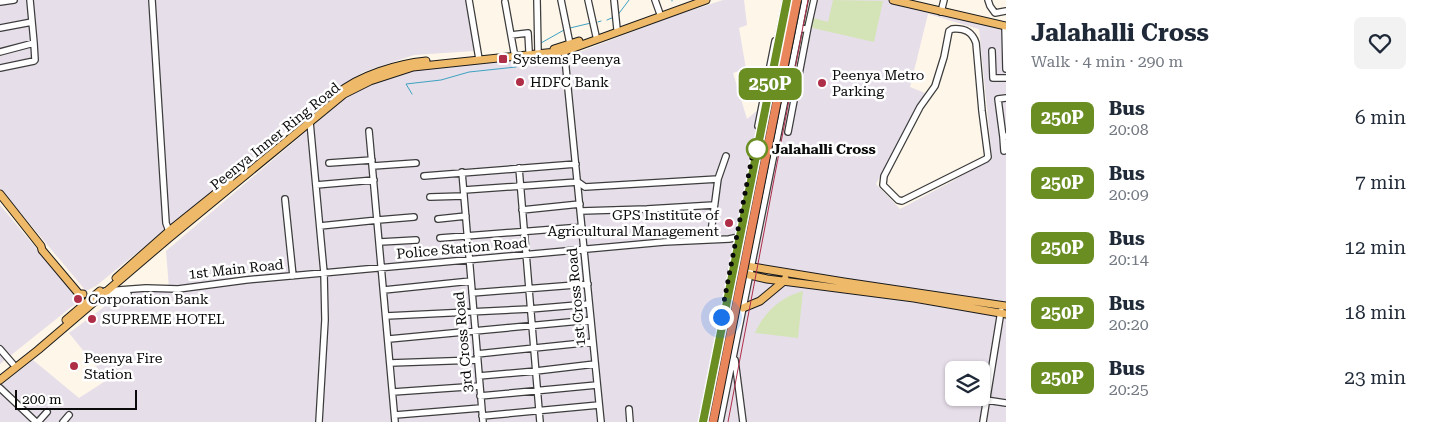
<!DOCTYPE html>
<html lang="en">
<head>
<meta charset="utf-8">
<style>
  body { margin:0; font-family:"Roboto Serif",serif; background:#f2f2f3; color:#1f2937; height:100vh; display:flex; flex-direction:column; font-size:19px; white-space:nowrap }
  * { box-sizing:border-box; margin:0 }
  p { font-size:16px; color:#747a83 }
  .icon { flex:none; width:28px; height:28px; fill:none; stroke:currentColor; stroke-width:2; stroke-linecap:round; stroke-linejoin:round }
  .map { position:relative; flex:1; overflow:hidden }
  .details { display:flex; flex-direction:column; background:#fff; width:425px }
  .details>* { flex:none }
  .badge { padding:0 10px; border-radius:8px; font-size:18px; line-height:32px }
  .fabs { position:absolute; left:945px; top:361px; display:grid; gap:10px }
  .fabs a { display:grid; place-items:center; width:45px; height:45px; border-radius:8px; background:#fff; box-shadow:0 1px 4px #0004; font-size:25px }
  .scale { position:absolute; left:15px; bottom:12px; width:122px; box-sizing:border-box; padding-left:5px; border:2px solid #0a0a0a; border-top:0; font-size:14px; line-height:18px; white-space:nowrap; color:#0a0a0a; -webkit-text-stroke:4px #fff; paint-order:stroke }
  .you { position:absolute; width:25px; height:25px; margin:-12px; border:4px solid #fff; border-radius:50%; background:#1a73e8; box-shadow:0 0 0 8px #1a73e833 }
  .map>.badge { position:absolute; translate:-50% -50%; box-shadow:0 0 0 2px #fff }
  .round { display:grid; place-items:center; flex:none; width:52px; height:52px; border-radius:8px; background:#f2f2f3 }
  .overview { display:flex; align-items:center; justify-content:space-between; height:85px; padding:0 25px }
  h1 { font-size:24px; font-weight:700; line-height:38px }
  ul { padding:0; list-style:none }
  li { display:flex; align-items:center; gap:15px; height:65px; padding:0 25px }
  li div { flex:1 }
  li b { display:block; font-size:19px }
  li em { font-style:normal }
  li .badge { min-width:55px; font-weight:700; text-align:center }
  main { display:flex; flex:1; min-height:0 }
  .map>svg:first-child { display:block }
</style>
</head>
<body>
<main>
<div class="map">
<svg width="1006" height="422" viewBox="0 0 1006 422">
  <rect width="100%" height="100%" fill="#fdf6e9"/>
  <path fill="#e6dee9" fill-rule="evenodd" d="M0,0H466L474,51L414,55L363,72L333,93L96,286L86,291L0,188Z
    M723,0H744L747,25L739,28L746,69L733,73L747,119L758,110L755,144L778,143L815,0H889L1006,26V422H0V386L33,360L79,398L107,380L69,333L120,295L169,288L166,251L356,89L410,70L561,55L571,154L579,163L569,56L671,17ZM928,14L979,29L992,158L951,182L900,209L876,184L925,93L910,87ZM954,370H981V398H954Z
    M0,205L80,300L0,364Z"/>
  <path fill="#d5e4b6" d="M833,0L883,1L874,42L808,27L810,17L828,22Z
    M803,291L798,338L755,333C764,312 781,297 803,291Z"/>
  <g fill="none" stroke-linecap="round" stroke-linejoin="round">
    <path stroke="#3ea2c2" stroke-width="1" d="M672,0V1
      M617,16L629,0
      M607,20L614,17
      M598,22L601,21
      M570,28L591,23
      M541,43L564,30
      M412,94L406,84L441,80L469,72L516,67"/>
    <g stroke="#3d3d3d" stroke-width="8">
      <path id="minor" d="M152,0L163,176L166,223L170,234
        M469,0L479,59
        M537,0L538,51
        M561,0L570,44
        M588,0L596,36
        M614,0L617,29
        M655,0L660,14
        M988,0L990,6L995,13L1006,11
        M0,2L14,0
        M505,2L514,52
        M941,12L944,0
        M1005,26L1006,69
        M0,28L32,22
        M799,29H803L808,27L814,0
        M952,29C964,28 972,31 976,43L982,111L988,157L986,159L902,201L898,200L883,185L884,176L920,107L935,86L944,57L949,31Z
        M511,35L528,33L529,51
        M564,48L601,422
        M992,51L993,78H1006
        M0,52L34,43L30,0
        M0,68L34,61L35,60L34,43
        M1006,98L998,99L1003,137L1006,136
        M310,122L324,273L325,320L319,422
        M758,126L775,41
        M369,131L395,422
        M788,132L808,27
        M1003,137L1004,151
        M329,163L372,160
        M373,166L416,163
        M519,168L540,422
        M462,172L483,422
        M424,176L576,164
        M718,179L726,156
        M316,185L374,180
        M464,190L578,182L585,187L718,179L710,240
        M430,197L464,196
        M285,199L293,276
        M522,210L580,204
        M581,211L647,209L714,205
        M438,219L466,216
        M320,226L378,220L414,217
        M440,238L582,227
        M380,242L416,240
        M384,290L471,281
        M105,291L146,288L178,289L246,280L664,242L729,239L739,237L752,240
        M472,293L588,284
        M100,297L128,294
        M386,316L530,309L589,304
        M389,339L591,320
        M0,349L13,364
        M477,354L593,342
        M735,360L743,422
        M390,363L477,360
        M479,376L536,371L595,364
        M0,388L36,422
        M393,392L480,386
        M480,396L597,385
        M986,400L1006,403
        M629,409L630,422
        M395,415L481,408
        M482,416L599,405
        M38,422L47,412
        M63,422L69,415
        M720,422L805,0
        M983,422L1001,311"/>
    </g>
    <g stroke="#1b1b1b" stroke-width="9">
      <path id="major" d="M893,0L1006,26
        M554,49L579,41
        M337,94C360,75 397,64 426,61
        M0,194L41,246L42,250L79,294H83
        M734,264L844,282L1006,306
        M732,271L767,279L914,298L1006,314
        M116,278L169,231L230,182
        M743,308L760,301L784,281L785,279
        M66,320L100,291
        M0,380L38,350L169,238L344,94L370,81L413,67L565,51L706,0"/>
    </g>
    <g stroke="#1b1b1b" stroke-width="10">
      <path id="highway" d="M703,422L787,0"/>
    </g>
    <use href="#minor" stroke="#fff" stroke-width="5.5"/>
    <use href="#major" stroke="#eeb968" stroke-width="7"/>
    <use href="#highway" stroke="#e9865b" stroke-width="8"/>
    <path stroke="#ae2e48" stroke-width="1" d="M728,422L808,0"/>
    <g stroke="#1b1b1b" stroke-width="10" stroke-linecap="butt">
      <path id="highway-bridge" d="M775,82L792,0
        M713,422L797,0"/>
    </g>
    <use href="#highway-bridge" stroke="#e9865b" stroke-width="8"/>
  </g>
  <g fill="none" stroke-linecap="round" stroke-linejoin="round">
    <g stroke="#fff" stroke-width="11">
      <path id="line" d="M703,422L787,0"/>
    </g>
    <use href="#line" stroke="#6b8e23" stroke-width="8"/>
    <path stroke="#0a0a0a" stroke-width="5" stroke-dasharray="0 9" d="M721,317L754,147L757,149"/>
  </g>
  <g fill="#ae2e48" stroke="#fff" stroke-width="2">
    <rect x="498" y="54" width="10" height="10" rx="2.5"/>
    <circle cx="520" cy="82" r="5"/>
    <circle cx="822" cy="83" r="5"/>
    <circle cx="729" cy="223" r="5"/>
    <circle cx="78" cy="299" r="5"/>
    <circle cx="92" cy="319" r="5"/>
    <circle cx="74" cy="366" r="5"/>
  </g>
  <circle fill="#fff" stroke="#6b8e23" stroke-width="2.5" cx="757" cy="149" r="10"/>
  <g text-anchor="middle" stroke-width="5" stroke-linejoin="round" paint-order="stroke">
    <g font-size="14" fill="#0a0a0a" stroke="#fff" text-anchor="start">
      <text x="513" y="64">Systems Peenya</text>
      <text x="832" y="80">Peenya Metro<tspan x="832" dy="16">Parking</tspan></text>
      <text x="530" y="87">HDFC Bank</text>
      <text x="719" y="220" text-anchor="end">GPS Institute of<tspan x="719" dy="16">Agricultural Management</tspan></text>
      <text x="88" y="304">Corporation Bank</text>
      <text x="102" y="324">SUPREME HOTEL</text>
      <text x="84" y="363">Peenya Fire<tspan x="84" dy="16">Station</tspan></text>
    </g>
    <g font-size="14" fill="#0a0a0a" stroke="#fff">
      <text transform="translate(275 136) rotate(-39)" y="5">Peenya Inner Ring Road</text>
      <text transform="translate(462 248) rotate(-5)" y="5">Police Station Road</text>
      <text transform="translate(236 269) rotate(-6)" y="5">1st Main Road</text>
      <text transform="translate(576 297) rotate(-95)" y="5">1st Cross Road</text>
      <text transform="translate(463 342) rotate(-95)" y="5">3rd Cross Road</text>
    </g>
    <g font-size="14" font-weight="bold" fill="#0a0a0a" stroke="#fff" text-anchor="start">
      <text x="772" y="154">Jalahalli Cross</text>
    </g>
  </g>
</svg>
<div class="fabs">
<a><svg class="icon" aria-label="layers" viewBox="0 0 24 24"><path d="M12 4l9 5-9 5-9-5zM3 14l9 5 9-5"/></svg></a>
</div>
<div class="scale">200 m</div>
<div class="you" style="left:721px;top:317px"></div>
<b class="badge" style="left:770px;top:84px;background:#6b8e23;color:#fff">250P</b>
</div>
<section class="details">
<div class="overview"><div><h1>Jalahalli Cross</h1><p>Walk · 4 min · 290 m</p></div><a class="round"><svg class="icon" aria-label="heart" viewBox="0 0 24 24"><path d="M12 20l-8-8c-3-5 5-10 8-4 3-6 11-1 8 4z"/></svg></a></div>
<ul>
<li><span class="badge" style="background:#6b8e23;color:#fff">250P</span><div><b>Bus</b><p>20:08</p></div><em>6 min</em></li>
<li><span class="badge" style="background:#6b8e23;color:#fff">250P</span><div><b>Bus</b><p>20:09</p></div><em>7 min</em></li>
<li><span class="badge" style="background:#6b8e23;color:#fff">250P</span><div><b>Bus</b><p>20:14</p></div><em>12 min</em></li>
<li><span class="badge" style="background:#6b8e23;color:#fff">250P</span><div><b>Bus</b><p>20:20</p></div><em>18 min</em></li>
<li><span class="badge" style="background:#6b8e23;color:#fff">250P</span><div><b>Bus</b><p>20:25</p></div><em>23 min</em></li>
</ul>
</section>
</main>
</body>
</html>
